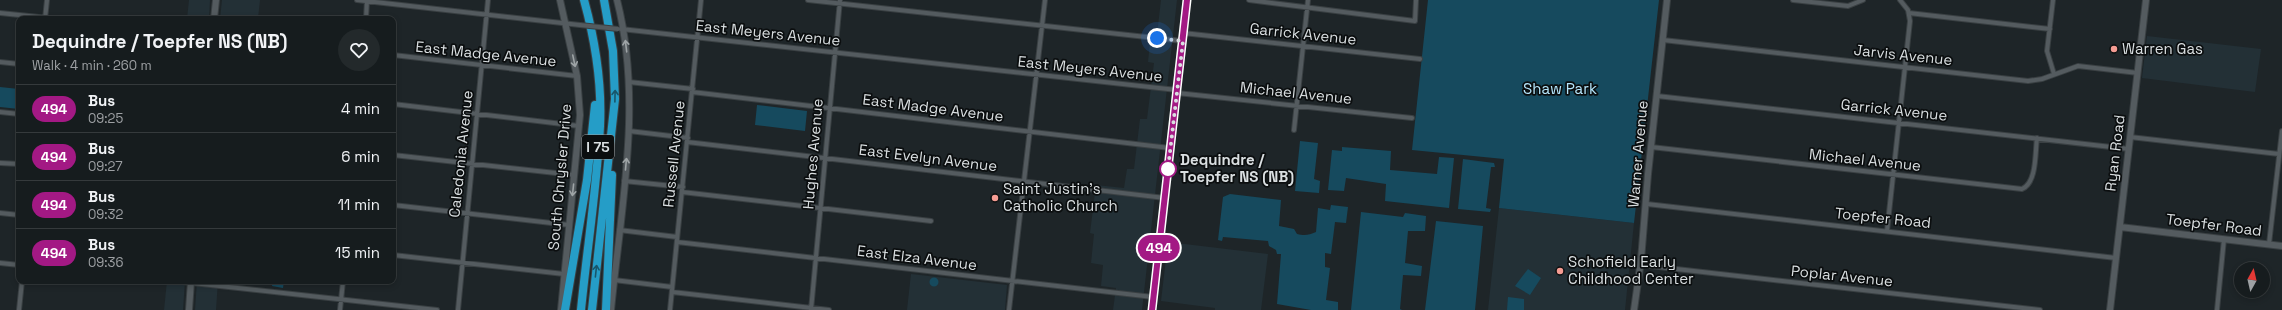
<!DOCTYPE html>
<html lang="en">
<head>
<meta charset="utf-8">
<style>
  body { margin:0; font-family:"Space Grotesk",sans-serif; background:#23292b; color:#f1f3f6; height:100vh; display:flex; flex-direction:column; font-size:15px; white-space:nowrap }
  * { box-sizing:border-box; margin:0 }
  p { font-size:13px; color:#9ea1a4 }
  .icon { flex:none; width:22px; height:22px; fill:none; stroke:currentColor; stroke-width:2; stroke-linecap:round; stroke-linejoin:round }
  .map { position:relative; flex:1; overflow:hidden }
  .sheet { position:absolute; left:16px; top:16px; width:380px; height:268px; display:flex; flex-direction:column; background:#161c1e; border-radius:8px; box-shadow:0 2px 6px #0003,0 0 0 1px #353a3c }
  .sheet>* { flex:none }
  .badge { padding:0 8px; border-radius:13px; font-size:14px; line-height:26px }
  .needle { width:26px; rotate:8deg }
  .tools { position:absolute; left:2234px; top:262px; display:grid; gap:8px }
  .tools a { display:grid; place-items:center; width:36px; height:36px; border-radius:50%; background:#161c1e; box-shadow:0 2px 6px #0003,0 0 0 1px #353a3c; font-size:20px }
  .you { position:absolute; width:20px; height:20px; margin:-10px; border:3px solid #fff; border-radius:50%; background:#1a73e8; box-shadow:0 0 0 6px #1a73e833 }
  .map>.badge { position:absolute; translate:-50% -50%; box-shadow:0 0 0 2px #fff }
  .round { display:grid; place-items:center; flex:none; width:42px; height:42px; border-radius:21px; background:#23292b }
  .summary { display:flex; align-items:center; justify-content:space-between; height:68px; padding:0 16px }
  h1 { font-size:19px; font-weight:700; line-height:30px }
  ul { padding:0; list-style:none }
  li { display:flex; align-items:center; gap:12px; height:48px; padding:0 16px; border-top:1px solid #353a3c }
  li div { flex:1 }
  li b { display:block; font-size:15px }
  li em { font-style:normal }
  li .badge { min-width:44px; font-weight:700; text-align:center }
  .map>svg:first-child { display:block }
</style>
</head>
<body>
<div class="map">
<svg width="2282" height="310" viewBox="0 0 2282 310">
  <rect width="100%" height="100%" fill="#1e2528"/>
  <path fill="#233036" d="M189,0H210L209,19H187Z
    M222,0H260L258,18L242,15L241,19H220Z
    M1161,0H1177L1142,310H1113L1116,288L1101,286L1103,265L1091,263L1094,234L1090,233L1096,185L1124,188L1127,169H1134L1140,119H1147L1154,63L1148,62L1150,42L1157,34Z
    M2147,36L2261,49L2255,92L2142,78Z
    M1499,208L1634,223L1625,310H1488Z
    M1168,242L1268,254L1261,310H1215V308L1161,301Z
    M911,274L1007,285L1005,310H907Z
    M167,281H185L183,310H164Z
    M197,281H218L216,310H195Z"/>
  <path fill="#164a5e" d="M1428,0H1659L1634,223L1499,208L1504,159L1412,150Z
    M0,87L19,89V109L0,107Z
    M757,105L807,111L805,131L755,125Z
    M1300,141L1318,143L1314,179L1320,181L1319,193L1295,191Z
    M1342,147L1391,151L1390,170L1437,174L1439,157L1454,158L1449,208L1385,201L1386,184L1346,178L1344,191L1328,190L1332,150L1342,151Z
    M1463,159L1494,163L1495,167H1491L1486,208L1491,209L1490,212L1458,209Z
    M1230,194L1281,200L1279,226L1294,229L1297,234C1305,236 1309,235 1316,232L1318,208L1330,210L1331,205L1348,207L1346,223L1335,222L1331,254L1325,253V267L1330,268L1326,300L1338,302V310H1311L1277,304L1281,254H1277L1276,250L1269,246L1268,241L1223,237L1222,241L1218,240L1223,197Z
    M1361,212L1403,217L1405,213L1426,216L1425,231H1408L1405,263L1422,266L1421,276L1403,275L1400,309L1402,310H1351Z
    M1436,221L1483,226L1475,310H1425Z
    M1528,269L1541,278L1530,295L1515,286Z
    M929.5 282a4.5 4.5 0 1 1 9 0a4.5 4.5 0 1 1-9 0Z
    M273,281H284L283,288L272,286Z
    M1508,297L1524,299V310H1507Z"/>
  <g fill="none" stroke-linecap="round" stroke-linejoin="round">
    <g stroke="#3a4043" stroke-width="6">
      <path id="street" d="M357,0L580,25
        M808,0L1183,41
        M1249,0L1415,21L1416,0
        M1793,0L1848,6L1863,0
        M2053,0L2047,51L2054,74
        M0,13L58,19
        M1909,13L2050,29
        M45,19L47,0
        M366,19L367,0
        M621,29L1177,90
        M1183,33L1420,59
        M1663,40L2028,81L2042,79L2078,66L2138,73
        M393,55L577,76
        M0,62L19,64
        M629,82L693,89
        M692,92L1170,148
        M1177,93L1412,118
        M1657,96L2129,149
        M393,104L579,126
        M0,112L19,114
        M1294,130L1308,0
        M629,131L688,138
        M2130,137L2279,154
        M687,142L1165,198
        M1651,147L2022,189C2037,183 2035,153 2037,138
        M393,155L574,175
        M0,163L19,164
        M624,181L683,187
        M682,192L931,221
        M1647,204L2116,258
        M393,205L569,225
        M0,213L19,215
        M619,230L677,237
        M1887,231L1910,21L1908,10L1900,0
        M677,242L1153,297
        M2269,244L2282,131
        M393,255L564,274
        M0,263L19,265
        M1641,265L2040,310
        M614,280L672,287
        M174,281L437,310
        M672,292L829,310
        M19,310L22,281
        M340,310L343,281
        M458,310L488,0
        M670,310L701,0
        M811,310L840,0
        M1009,310L1045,0
        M2217,310L2224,239"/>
    </g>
    <g stroke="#3a4043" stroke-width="8">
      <path id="secondary" d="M560,0L577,76L580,115L561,310
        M214,19L216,0
        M2120,227L2282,246
        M189,310L191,281
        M611,310C621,207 643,102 617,0
        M1152,310L1187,0
        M1634,310L1641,260L1648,174L1667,0
        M2110,310L2146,0"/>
    </g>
    <g stroke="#3a4043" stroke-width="10">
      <path id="highway" d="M565,310L587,180L595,105
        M581,310C587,249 597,187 600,126C602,84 595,40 584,0
        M592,310L615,99L613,51L604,0
        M606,310L612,175"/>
    </g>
    <use href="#street" stroke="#545b5f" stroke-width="4"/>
    <use href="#secondary" stroke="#545b5f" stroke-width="6"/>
    <use href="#highway" stroke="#259dc7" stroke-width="8"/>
    <g stroke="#3a4043" stroke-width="6" stroke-linecap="butt">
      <path id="street-bridge" d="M580,25L618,29"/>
    </g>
    <use href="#street-bridge" stroke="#545b5f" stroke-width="4"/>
  </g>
  <defs><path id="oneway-shaft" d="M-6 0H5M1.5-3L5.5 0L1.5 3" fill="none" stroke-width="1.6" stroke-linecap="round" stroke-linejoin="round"/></defs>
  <g stroke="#9ea4a6">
    <use href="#oneway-shaft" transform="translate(626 46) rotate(-97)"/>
    <use href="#oneway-shaft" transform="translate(574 61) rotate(78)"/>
    <use href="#oneway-shaft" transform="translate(626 164) rotate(-85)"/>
    <use href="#oneway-shaft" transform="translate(573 190) rotate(96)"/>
  </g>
  <g stroke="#18566b">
    <use href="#oneway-shaft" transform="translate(615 96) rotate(-89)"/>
    <use href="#oneway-shaft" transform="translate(596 271) rotate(-84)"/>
  </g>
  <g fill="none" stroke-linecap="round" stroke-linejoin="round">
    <g stroke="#fff" stroke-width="9">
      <path id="line" d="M1152,310L1187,0"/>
    </g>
    <use href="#line" stroke="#a31984" stroke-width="6"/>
    <path stroke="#dadfe1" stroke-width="4" stroke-dasharray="0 7.2" d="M1157,38L1183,41L1168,169"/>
  </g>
  <g fill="#f59c93" stroke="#0b0e0f" stroke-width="1.5">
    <circle cx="2114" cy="49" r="4"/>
    <circle cx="995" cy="198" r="4"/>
    <circle cx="1560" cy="271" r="4"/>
  </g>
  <circle fill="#fff" stroke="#a31984" stroke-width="2" cx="1168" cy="169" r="8"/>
  <g text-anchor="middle" stroke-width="3.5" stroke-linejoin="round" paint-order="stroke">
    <rect fill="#0b0e0f" stroke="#9ca0a2" stroke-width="1" x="582" y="135" width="32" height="24" rx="3"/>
    <g font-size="14" font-weight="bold" fill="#dadfe1">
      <text x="598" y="152">I 75</text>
    </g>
    <g font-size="15" fill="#dadfe1" stroke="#0b0e0f">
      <text transform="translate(768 33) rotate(6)" y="5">East Meyers Avenue</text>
      <text transform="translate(1303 34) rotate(6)" y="5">Garrick Avenue</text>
      <text transform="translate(486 54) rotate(6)" y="5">East Madge Avenue</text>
      <text transform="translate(1903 55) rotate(6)" y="5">Jarvis Avenue</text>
      <text transform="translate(1090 69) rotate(6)" y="5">East Meyers Avenue</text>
      <text transform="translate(1296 93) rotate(6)" y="5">Michael Avenue</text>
      <text transform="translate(933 108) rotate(7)" y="5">East Madge Avenue</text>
      <text transform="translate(1894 110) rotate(6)" y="5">Garrick Avenue</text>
      <text transform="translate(2115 153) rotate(-83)" y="5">Ryan Road</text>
      <text transform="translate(461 154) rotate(-84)" y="5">Caledonia Avenue</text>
      <text transform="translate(674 154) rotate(-84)" y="5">Russell Avenue</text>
      <text transform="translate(813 154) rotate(-85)" y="5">Hughes Avenue</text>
      <text transform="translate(1638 154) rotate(-85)" y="5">Warner Avenue</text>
      <text transform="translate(928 158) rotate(7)" y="5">East Evelyn Avenue</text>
      <text transform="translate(1865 160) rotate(6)" y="5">Michael Avenue</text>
      <text transform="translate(560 177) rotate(-85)" y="5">South Chrysler Drive</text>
      <text transform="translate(1883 218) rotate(6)" y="5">Toepfer Road</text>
      <text transform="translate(2214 225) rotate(7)" y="5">Toepfer Road</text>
      <text transform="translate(917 258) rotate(7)" y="5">East Elza Avenue</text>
      <text transform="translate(1842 276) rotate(6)" y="5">Poplar Avenue</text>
    </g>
    <g font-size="15" fill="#dadfe1" stroke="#0b0e0f" text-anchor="start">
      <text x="2122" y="54">Warren Gas</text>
      <text x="1003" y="194">Saint Justin's<tspan x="1003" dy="17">Catholic Church</tspan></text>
      <text x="1568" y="267">Schofield Early<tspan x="1568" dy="17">Childhood Center</tspan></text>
    </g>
    <g font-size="15" fill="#b5e6fc" stroke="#0b0e0f">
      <text x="1560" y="94">Shaw Park</text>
    </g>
    <g font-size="15" font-weight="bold" fill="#dadfe1" stroke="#0b0e0f" text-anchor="start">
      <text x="1180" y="165">Dequindre /<tspan x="1180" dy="17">Toepfer NS (NB)</tspan></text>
    </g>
  </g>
</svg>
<div class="tools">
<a><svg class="needle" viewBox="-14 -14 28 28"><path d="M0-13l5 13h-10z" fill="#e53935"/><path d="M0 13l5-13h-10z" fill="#9ea1a4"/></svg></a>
</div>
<div class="you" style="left:1157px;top:38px"></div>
<b class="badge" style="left:1159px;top:248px;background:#a31984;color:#fff">494</b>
<section class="sheet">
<div class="summary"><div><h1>Dequindre / Toepfer NS (NB)</h1><p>Walk · 4 min · 260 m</p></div><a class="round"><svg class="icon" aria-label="heart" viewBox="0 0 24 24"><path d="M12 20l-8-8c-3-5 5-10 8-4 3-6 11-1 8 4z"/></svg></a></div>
<ul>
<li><span class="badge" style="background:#a31984;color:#fff">494</span><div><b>Bus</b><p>09:25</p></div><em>4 min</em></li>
<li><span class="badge" style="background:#a31984;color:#fff">494</span><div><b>Bus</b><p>09:27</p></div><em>6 min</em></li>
<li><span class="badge" style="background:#a31984;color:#fff">494</span><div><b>Bus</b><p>09:32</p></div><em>11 min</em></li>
<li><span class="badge" style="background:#a31984;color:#fff">494</span><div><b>Bus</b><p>09:36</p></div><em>15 min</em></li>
</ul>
</section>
</div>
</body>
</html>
